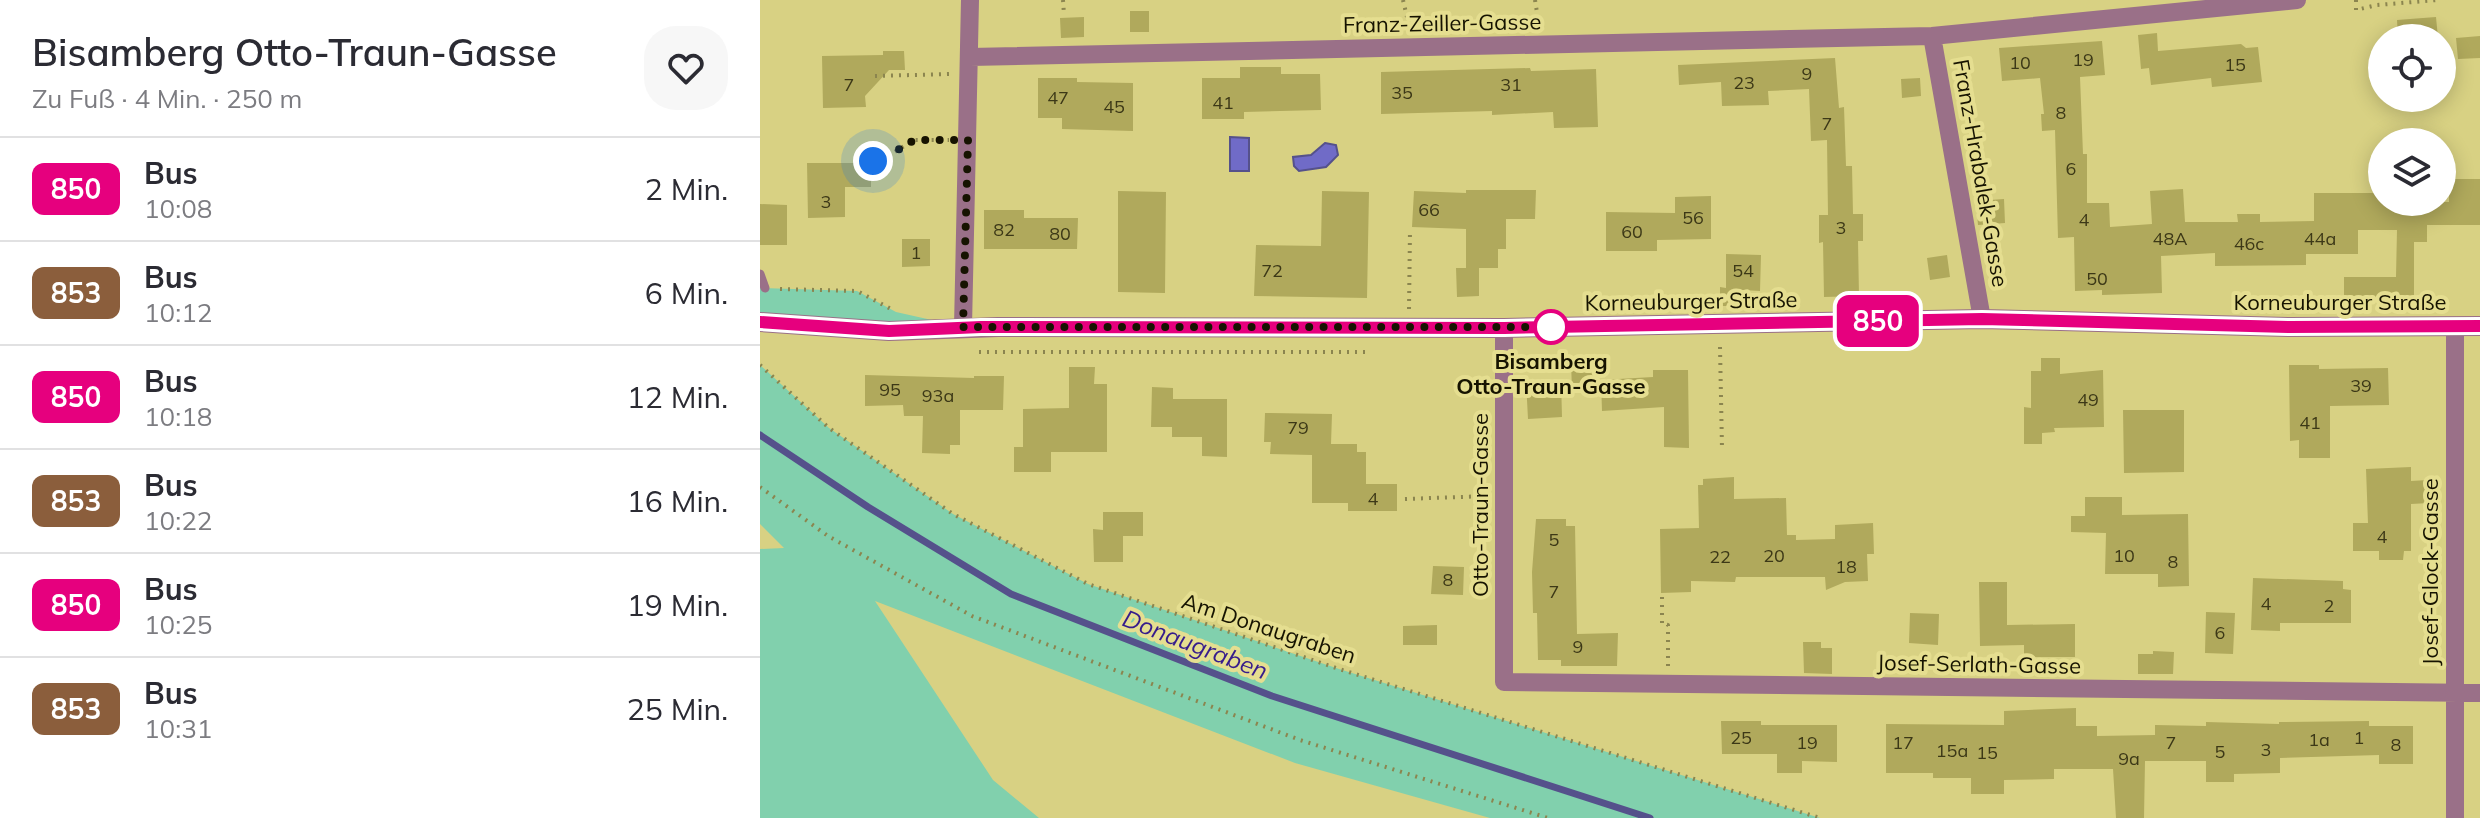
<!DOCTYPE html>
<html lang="de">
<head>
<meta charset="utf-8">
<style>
  body { margin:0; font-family:Mulish,sans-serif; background:#f7f7f7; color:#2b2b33; height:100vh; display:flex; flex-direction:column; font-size:30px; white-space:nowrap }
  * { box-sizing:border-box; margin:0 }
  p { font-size:26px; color:#7c7c81 }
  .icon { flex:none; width:44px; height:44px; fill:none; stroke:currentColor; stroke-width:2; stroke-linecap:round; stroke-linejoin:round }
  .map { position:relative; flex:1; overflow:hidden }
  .drawer { display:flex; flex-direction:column; background:#fff; width:760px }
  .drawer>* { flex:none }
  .badge { padding:0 16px; border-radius:12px; font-size:28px; line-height:52px }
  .fabs { position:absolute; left:1608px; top:24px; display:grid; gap:16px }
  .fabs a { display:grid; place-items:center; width:88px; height:88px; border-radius:50%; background:#fff; box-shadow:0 4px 20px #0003; font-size:40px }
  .you { position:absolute; width:40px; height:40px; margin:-20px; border:6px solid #fff; border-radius:50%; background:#1a73e8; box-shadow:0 0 0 12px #1a73e833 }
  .map>.badge { position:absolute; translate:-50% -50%; box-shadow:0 0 0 4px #fff }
  .round { display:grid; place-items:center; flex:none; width:84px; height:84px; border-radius:32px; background:#f7f7f7 }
  .overview { display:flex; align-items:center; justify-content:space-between; height:136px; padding:0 32px }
  h1 { font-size:38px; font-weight:600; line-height:60px }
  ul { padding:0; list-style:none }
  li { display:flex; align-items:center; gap:24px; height:104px; padding:0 32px; border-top:2px solid #e1e1e2 }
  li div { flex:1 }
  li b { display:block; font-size:30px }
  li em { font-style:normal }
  li .badge { min-width:88px; font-weight:700; text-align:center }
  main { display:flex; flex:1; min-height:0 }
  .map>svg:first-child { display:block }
</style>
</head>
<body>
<main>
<section class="drawer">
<div class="overview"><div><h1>Bisamberg Otto-Traun-Gasse</h1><p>Zu Fuß · 4 Min. · 250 m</p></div><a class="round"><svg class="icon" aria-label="heart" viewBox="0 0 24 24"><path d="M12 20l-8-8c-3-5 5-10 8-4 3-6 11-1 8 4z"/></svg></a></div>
<ul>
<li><span class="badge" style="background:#e6007e;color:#fff">850</span><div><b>Bus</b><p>10:08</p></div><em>2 Min.</em></li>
<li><span class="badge" style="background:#8b5e3c;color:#fff">853</span><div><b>Bus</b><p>10:12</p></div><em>6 Min.</em></li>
<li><span class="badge" style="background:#e6007e;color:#fff">850</span><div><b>Bus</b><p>10:18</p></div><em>12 Min.</em></li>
<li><span class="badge" style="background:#8b5e3c;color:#fff">853</span><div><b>Bus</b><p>10:22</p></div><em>16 Min.</em></li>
<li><span class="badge" style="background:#e6007e;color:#fff">850</span><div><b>Bus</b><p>10:25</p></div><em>19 Min.</em></li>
<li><span class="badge" style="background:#8b5e3c;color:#fff">853</span><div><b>Bus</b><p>10:31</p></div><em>25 Min.</em></li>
</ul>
</section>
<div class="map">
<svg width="1720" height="818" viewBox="0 0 1720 818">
  <rect width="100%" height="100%" fill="#d8d183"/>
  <path fill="#81d0ad" d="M0,288L97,291L136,312L203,327L0,322Z
    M0,365L69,428L193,514L328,584L579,669L1060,818H730L535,763L115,601L233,780L279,818H0V549L24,548L0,524Z"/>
  <path fill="#706bc7" stroke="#55518b" stroke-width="2" d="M470,137L489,138V171H470Z
    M565,143L576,145L578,155L566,167L539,171L534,166L533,157L551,155Z"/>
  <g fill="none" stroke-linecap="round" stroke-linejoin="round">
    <path stroke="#55518b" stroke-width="7" d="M0,435L108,507L251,594L512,696L890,818"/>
  </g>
  <path fill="#b0a95c" d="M370,11H389V32H370Z
    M324,17V37L301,38L300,18Z
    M1676,17L1678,38H1638L1637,20Z
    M1397,33L1398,51L1481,44L1486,48L1498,47L1502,82L1452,87L1451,78L1391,85L1389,68L1381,69L1378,35Z
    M1720,36V58L1698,59L1696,38Z
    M1342,41L1345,75L1320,77L1323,154H1327V203H1349L1350,227L1392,224L1390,191L1423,189L1425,222H1478L1477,214H1500V222L1554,221V193H1622V202H1689V179H1720V225H1667V242H1654V298L1584,297V277H1636L1637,230H1598V254H1546V265L1455,266V253L1401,256L1402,293L1342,295V290L1315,291L1314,237L1298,238L1295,130L1282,131L1281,114H1284L1280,78L1242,81L1239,48Z
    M123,51H144L145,70H129L105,96L106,107L63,108L62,56L123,55Z
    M1075,58L1079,108L1084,107L1086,166H1092L1093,214H1103V241H1098L1099,296L1064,297L1063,242L1059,243V215H1068L1067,140L1051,141L1049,89L1008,91L1009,105L962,106L961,82L919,85L918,65Z
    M480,67H521V74H560L561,110L484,112V119H442V78H480Z
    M770,68L771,71L836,69L838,127L794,128L793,112L732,115V111L621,114V72Z
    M278,78H317V82L373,83V131L302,129V118H278Z
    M1160,78L1161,96L1142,98L1141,79Z
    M47,163H111V187H85V217L48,218Z
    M706,190H776L775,219H746V249H738V268H719V296L697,297L696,268H711H706V229L652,227L654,191L706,193Z
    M358,191L406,192L405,293L358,292Z
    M562,191L609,192L607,298L494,296L496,245L561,246Z
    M951,196V239L897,240V251H846V212L915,213V197Z
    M1244,199L1245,223L1218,225L1216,201Z
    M0,204L27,205V245H0Z
    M224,210H264V218H318L317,249H224Z
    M142,239H170V266L142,267Z
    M966,254L1001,255L1000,291L982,290V306H960V287L966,288Z
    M1187,255L1190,277L1170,280L1167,258Z
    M1281,358H1300V374L1343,370L1344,427L1294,428L1295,432L1282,433V444H1264V407L1271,408V371H1281Z
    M836,361L837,389L812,390L811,362Z
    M1529,365H1559V369L1628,368L1629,405L1570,406V458H1539V440L1530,441Z
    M309,367H335L334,384H347V452H291V472H254V447H263V409L309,408Z
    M893,370H928L929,448L904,447V407L842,411L841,380L893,377Z
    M105,375L214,378V376H244L243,410H200V445H190V454L162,453L163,416H144L143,405L105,406Z
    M801,380L802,417L768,419L766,381Z
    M392,387L413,388V399H467V457L442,456V437H412V427H391Z
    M1363,410H1424V472L1364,473Z
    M505,413L572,414L571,444H597V452H606V484H637V511H588V503H552V455L510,454L511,442H504Z
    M1651,467V481L1668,480L1669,503L1651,504V551H1644L1643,560H1619V551H1593V523H1608L1606,469Z
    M974,477V499L1026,498L1027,535H1036V540L1075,539V525L1113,523L1114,554H1107L1108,581L1085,582L1066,590L1065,577H976L975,582L931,581V592L901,593L900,529L939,528L938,485H943V479Z
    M1325,497H1362V515L1428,514L1429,586L1398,587V574H1345L1346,533L1311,532V516H1325Z
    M343,512H383V536H363V562H334L333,529L343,530Z
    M776,519H806V526H815L817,634L858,633L857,666H801V660H778L777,613H773L772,572Z
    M673,566L704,567L703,595L671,594Z
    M1493,578L1583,581V589L1591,590V623H1520V631L1491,630Z
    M1219,582H1247V625L1315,624V657H1264V645L1220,646Z
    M1446,612L1475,613L1473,654L1445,653Z
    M1150,613L1179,614L1178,645L1149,643Z
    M677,625V645H643V626Z
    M1043,642H1061V648H1072V674L1044,673Z
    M1393,651L1414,652L1413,674H1378V654H1393Z
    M1316,708V726H1337V736L1395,735V725L1446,726V722L1519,724V722L1609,721V726H1653V764H1619V755L1520,758V773L1474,774V782H1446V761H1385L1384,818H1356L1353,769H1294V779L1244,780V794H1211V778H1173V773H1126V724L1244,725V711Z
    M961,721H1001V725H1077V762L1042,761V773H1017V754H962Z"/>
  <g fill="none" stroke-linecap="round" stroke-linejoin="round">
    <path stroke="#8b854f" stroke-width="4" stroke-dasharray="2 6" stroke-linecap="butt" d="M303,0L304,15
      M643,0L647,17
      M775,0L779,25
      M1596,0V10L1617,5L1677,0
      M115,76L191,74
      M113,161L128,156L154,140H189
      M20,289L97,291L131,309
      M649,309L650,231
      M960,347L962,448
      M219,352H610
      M0,365L69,428L193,514L328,584L579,669L1060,818
      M0,487L68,536L212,616L540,740L788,818
      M645,499L727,496
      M902,597V624L908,625V666"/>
    <path stroke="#9a7088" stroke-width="9" d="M0,274L5,288"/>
    <path stroke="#9a7088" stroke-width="18" d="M1172,36L1222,319
      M210,57L1172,36L1537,0
      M1695,326V818
      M203,327L210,0
      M744,328V682L1720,693"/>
    <path stroke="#9a7088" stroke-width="20" d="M0,322L129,331L238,327L744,328L1222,319L1529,327L1720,326"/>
  </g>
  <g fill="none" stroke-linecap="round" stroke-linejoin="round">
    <g stroke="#fff" stroke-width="18">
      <path id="line" d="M0,322L129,331L221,327L744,328L1222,319L1529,327L1720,326"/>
    </g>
    <use href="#line" stroke="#e6007e" stroke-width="12"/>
    <path stroke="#161300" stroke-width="8" stroke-dasharray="0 14.4" d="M113,161L128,156L154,140H208L203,327H791"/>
  </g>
  <circle fill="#fff" stroke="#e6007e" stroke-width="4" cx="791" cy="327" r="16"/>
  <g text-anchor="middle" stroke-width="8" stroke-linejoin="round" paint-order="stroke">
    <g font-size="18" fill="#3c3817">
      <text x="1323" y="66">19</text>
      <text x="1260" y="69">10</text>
      <text x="1475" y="71">15</text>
      <text x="1047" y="80">9</text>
      <text x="984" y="89">23</text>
      <text x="89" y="91">7</text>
      <text x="751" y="91">31</text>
      <text x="642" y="99">35</text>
      <text x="298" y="104">47</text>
      <text x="463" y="109">41</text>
      <text x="354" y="113">45</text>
      <text x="1301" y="119">8</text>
      <text x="1067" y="130">7</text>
      <text x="1311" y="175">6</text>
      <text x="66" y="208">3</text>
      <text x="669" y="216">66</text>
      <text x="933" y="224">56</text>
      <text x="1324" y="226">4</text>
      <text x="1081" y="234">3</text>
      <text x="244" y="236">82</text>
      <text x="872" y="238">60</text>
      <text x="300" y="240">80</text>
      <text x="1410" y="245">48A</text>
      <text x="1560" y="245">44a</text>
      <text x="1489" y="250">46c</text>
      <text x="156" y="259">1</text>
      <text x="512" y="277">72</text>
      <text x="983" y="277">54</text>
      <text x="1337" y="285">50</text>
      <text x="1601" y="392">39</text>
      <text x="130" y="396">95</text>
      <text x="178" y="402">93a</text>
      <text x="1328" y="406">49</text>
      <text x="1550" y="429">41</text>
      <text x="538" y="434">79</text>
      <text x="613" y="505">4</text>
      <text x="1622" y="543">4</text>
      <text x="794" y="546">5</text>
      <text x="1014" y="562">20</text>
      <text x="1364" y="562">10</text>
      <text x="960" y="563">22</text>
      <text x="1413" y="568">8</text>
      <text x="1086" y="573">18</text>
      <text x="688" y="586">8</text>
      <text x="794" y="598">7</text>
      <text x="1506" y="610">4</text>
      <text x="1569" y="612">2</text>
      <text x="1460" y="639">6</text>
      <text x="818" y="653">9</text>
      <text x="981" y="744">25</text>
      <text x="1599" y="744">1</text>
      <text x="1559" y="746">1a</text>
      <text x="1047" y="749">19</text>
      <text x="1143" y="749">17</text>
      <text x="1411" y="749">7</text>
      <text x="1636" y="751">8</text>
      <text x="1506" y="756">3</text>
      <text x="1192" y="757">15a</text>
      <text x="1460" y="758">5</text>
      <text x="1227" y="759">15</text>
      <text x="1369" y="765">9a</text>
    </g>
    <g font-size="22" fill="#161300" stroke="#e5de90">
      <text transform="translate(682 23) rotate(-1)" y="8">Franz-Zeiller-Gasse</text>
      <text transform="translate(1221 173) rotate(80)" y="8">Franz-Hrabalek-Gasse</text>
      <text transform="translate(931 301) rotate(-1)" y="8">Korneuburger Straße</text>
      <text x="1580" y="310">Korneuburger Straße</text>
      <text transform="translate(720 505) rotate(-90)" y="8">Otto-Traun-Gasse</text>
      <text transform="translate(1670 572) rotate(-90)" y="8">Josef-Glock-Gasse</text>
      <text transform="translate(509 628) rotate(18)" y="8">Am Donaugraben</text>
      <text transform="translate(1219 664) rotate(1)" y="8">Josef-Serlath-Gasse</text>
    </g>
    <g font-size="22" font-weight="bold" fill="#161300" stroke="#e5de90">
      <text x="791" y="369">Bisamberg<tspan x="791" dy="25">Otto-Traun-Gasse</tspan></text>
    </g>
    <g font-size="24" font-style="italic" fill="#361c8c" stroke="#e5de90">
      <text transform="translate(435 645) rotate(21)" y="8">Donaugraben</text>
    </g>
  </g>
</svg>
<div class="fabs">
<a><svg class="icon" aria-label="locate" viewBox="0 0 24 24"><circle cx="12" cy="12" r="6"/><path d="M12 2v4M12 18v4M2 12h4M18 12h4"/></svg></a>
<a><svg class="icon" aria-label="layers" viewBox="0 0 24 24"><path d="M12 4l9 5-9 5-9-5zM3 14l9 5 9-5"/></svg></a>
</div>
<div class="you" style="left:113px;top:161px"></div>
<b class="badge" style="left:1118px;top:321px;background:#e6007e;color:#fff">850</b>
</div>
</main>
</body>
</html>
